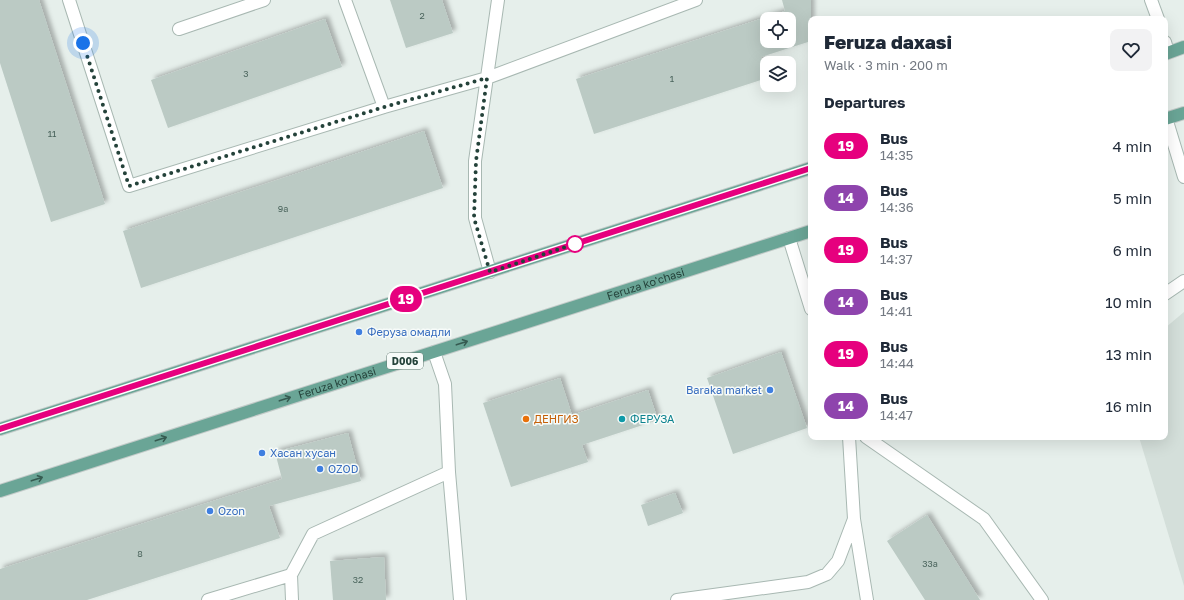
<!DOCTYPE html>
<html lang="en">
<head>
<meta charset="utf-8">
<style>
  body { margin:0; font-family:"Golos Text",sans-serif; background:#f2f2f3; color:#1f2937; height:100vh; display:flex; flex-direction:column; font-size:15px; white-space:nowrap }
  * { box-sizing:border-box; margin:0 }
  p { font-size:13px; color:#747a83 }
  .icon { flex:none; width:22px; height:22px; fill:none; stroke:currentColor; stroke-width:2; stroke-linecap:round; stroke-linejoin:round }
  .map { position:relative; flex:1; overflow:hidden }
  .drawer { position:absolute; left:808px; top:16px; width:360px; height:424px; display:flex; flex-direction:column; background:#fff; border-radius:8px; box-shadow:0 4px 16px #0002 }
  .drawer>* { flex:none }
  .badge { padding:0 8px; border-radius:13px; font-size:14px; line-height:26px }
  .fabs { position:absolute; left:760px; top:12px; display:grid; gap:8px }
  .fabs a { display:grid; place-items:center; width:36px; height:36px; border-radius:8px; background:#fff; box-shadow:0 4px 16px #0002; font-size:20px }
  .you { position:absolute; width:20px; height:20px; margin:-10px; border:3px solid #fff; border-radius:50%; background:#1a73e8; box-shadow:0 0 0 6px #1a73e833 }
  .map>.badge { position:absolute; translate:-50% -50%; box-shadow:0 0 0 2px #fff }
  h2 { padding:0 16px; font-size:15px; line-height:36px }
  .round { display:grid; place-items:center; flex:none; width:42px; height:42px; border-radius:8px; background:#f2f2f3 }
  .overview { display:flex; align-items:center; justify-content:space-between; height:68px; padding:0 16px }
  h1 { font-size:19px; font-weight:800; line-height:30px }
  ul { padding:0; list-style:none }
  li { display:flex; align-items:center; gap:12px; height:52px; padding:0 16px }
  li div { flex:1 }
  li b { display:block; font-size:15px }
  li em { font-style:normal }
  li .badge { min-width:44px; font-weight:700; text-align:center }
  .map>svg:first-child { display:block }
</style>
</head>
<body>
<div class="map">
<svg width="1184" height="600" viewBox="0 0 1184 600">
  <defs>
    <filter id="shadow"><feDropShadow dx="3.5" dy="-3.5" stdDeviation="2" flood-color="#0004"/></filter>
  </defs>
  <rect width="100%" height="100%" fill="#e6efeb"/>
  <path fill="#d4dfda" d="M1184,312V586L1139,437H1165V328Z"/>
  <path fill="#bbcac4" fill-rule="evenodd" filter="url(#shadow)" d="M0,0H39L105,204L51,222L0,63Z
    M390,0H442L453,33L406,48Z
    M782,0H811V41L761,57L767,78L594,134L576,79L785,11ZM767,19H789V41H767Z
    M325,19L342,67L168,128L151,80Z
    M424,131L443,188L141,288L123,231Z
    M781,352L807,428L733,454L707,378Z
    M560,378L572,415L648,390L658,420L582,445L588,462L511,487L483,403Z
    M348,433L361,481L269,506L280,538L87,600H0V569L282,479L275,452Z
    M675,493L683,513L648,526L641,505Z
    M927,515L980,600H925L887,541Z
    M384,557L386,600H333L330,561Z"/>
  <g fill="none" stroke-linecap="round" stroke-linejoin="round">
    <g stroke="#a8b8b2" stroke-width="14">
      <path id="minor" d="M69,0L129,186L384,107L487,78L696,0
        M345,0L384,107
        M1151,0L1158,19
        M179,29L264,0
        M1165,42L1168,52
        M1166,118L1184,177
        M789,238L811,309
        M490,272L475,218V161L498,0
        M1165,294L1184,281
        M434,352L445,384L449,472L460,600
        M849,437L854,519L867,600
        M866,437L984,519L1042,600
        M291,575L292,600
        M208,600L291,575L313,534L449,472
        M677,600L808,582L827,574L838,561L854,519"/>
    </g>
    <g stroke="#c2cac8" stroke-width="14">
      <g id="major">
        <path d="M1165,54L1184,47"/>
        <path d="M1165,119L1184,113"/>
        <path d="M0,429L811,168"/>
        <path id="s1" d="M0,491L811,231"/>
      </g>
    </g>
    <use href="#minor" stroke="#fff" stroke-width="12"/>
    <use href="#major" stroke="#6aa596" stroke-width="12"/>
  </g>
  <defs><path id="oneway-shaft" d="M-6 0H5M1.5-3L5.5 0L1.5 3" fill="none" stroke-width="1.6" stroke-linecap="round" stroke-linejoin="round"/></defs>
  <g stroke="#365b51">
    <use href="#oneway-shaft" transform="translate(462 343) rotate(-18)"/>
    <use href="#oneway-shaft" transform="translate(285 399) rotate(-18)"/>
    <use href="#oneway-shaft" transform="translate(161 439) rotate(-18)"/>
    <use href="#oneway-shaft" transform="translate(37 479) rotate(-18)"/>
  </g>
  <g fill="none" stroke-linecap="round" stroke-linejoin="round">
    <g stroke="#fff" stroke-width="9">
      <path id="line" d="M0,429L811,168"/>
    </g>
    <use href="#line" stroke="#e6007e" stroke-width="6"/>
    <path stroke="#24423a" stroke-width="4" stroke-dasharray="0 7.2" d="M83,43L129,186L384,107L487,78L476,161L474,218L490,272L575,244"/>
  </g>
  <circle fill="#fff" stroke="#e6007e" stroke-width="2" cx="575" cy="244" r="8"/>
  <g fill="#3f7fe0" stroke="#f7fbf9" stroke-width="1.5">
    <circle cx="359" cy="332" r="4"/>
    <circle cx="770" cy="390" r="4"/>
    <circle cx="262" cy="453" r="4"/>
    <circle cx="320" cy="469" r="4"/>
    <circle cx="210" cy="511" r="4"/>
  </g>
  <circle fill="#e8710a" stroke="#f7fbf9" stroke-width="1.5" cx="526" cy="419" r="4"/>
  <circle fill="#0f9aa8" stroke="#f7fbf9" stroke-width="1.5" cx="622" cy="419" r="4"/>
  <g text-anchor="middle" stroke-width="3" stroke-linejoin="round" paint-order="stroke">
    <g font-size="9" fill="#4a645c">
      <text x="422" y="19">2</text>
      <text x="246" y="77">3</text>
      <text x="672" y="82">1</text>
      <text x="52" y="137">11</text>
      <text x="283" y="212">9a</text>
      <text x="140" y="557">8</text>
      <text x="930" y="567">33а</text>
      <text x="358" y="583">32</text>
    </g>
    <rect fill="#f7fbf9" stroke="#637a73" stroke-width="1" x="387" y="353" width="36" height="16" rx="3"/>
    <g font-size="10" font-weight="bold" fill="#24423a">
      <text x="405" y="365">D006</text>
    </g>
    <g font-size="11" fill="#24423a" stroke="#f7fbf9">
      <text dy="4" stroke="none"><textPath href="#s1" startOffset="678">Feruza ko'chasi</textPath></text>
      <text dy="4" stroke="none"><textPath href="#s1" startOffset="354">Feruza ko'chasi</textPath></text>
    </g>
    <g font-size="11" fill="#366cbe" stroke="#f7fbf9" text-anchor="start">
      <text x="367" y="336">Феруза омадли</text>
      <text x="762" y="394" text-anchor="end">Baraka market</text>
      <text x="270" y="457">Хасан хусан</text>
      <text x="328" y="473">OZOD</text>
      <text x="218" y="515">Ozon</text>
    </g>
    <g font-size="11" fill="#c56008" stroke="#f7fbf9" text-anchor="start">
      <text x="534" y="423">ДЕНГИЗ</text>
    </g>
    <g font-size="11" fill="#0d838f" stroke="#f7fbf9" text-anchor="start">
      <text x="630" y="423">ФЕРУЗА</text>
    </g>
  </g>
</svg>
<div class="fabs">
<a><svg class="icon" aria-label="locate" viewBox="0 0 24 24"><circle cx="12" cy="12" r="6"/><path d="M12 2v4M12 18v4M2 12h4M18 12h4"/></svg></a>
<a><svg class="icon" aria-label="layers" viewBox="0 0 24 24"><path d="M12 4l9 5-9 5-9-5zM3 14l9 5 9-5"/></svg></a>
</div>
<div class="you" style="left:83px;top:43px"></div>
<b class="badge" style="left:406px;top:299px;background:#e6007e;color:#fff">19</b>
<section class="drawer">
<div class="overview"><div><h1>Feruza daxasi</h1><p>Walk · 3 min · 200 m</p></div><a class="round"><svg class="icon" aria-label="heart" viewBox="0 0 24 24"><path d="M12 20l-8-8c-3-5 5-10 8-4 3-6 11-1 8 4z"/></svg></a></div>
<h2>Departures</h2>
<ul>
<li><span class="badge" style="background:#e6007e;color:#fff">19</span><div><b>Bus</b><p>14:35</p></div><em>4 min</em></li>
<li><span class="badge" style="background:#8e44ad;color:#fff">14</span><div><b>Bus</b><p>14:36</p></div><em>5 min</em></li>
<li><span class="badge" style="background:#e6007e;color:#fff">19</span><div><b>Bus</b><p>14:37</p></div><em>6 min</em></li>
<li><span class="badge" style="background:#8e44ad;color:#fff">14</span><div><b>Bus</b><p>14:41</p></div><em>10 min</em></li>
<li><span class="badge" style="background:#e6007e;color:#fff">19</span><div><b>Bus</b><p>14:44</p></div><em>13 min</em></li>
<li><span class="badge" style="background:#8e44ad;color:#fff">14</span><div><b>Bus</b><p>14:47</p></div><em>16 min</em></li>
</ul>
</section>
</div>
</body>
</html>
